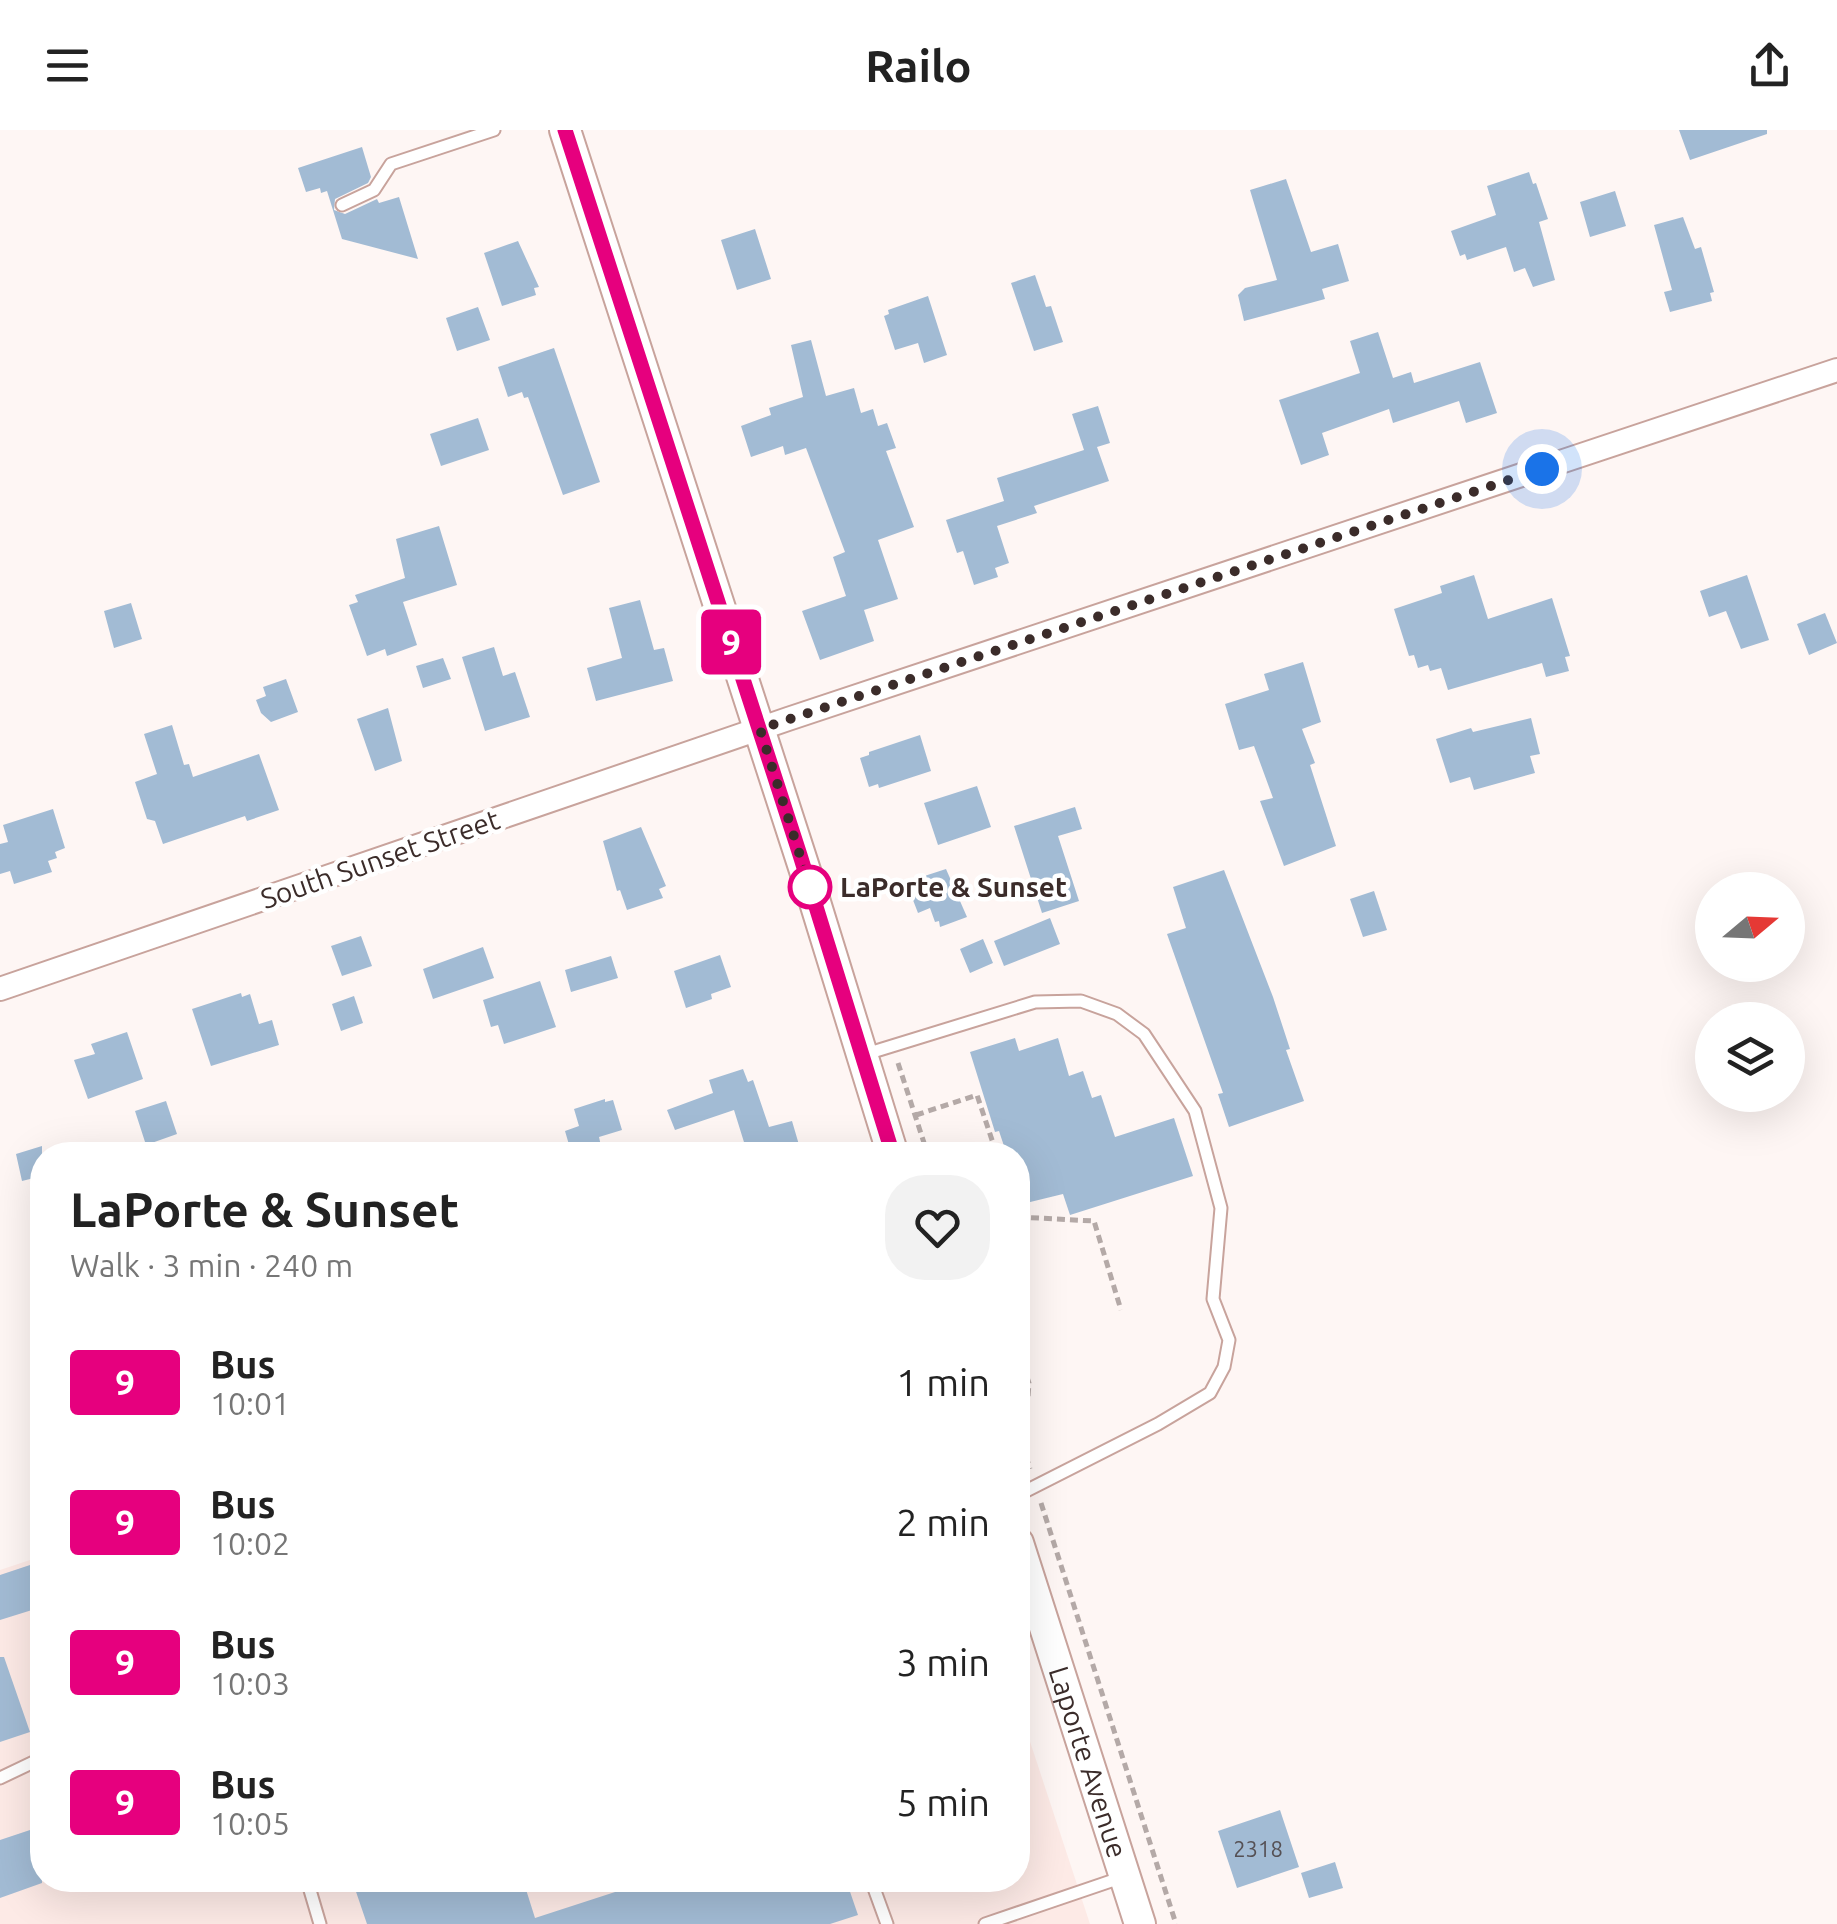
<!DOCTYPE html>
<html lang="en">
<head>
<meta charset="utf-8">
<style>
  body { margin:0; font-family:Ubuntu,sans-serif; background:#f2f2f2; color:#222; height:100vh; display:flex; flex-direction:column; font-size:38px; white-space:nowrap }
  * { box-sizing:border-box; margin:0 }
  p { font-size:32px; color:#767676 }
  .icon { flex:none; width:55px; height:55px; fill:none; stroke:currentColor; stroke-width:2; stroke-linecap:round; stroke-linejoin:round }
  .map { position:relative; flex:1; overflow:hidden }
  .side { position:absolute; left:30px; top:1012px; width:1000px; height:750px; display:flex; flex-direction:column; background:#fff; border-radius:40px; box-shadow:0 10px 40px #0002 }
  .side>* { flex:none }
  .badge { padding:0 20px; border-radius:8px; font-size:35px; line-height:65px }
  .needle { width:65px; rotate:71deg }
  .controls { position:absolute; left:1695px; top:742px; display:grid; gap:20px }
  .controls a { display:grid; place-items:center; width:110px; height:110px; border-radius:50%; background:#fff; box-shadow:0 10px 40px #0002; font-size:50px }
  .you { position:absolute; width:50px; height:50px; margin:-25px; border:8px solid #fff; border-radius:50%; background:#1a73e8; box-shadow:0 0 0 15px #1a73e833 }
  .map>.badge { position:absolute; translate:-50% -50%; box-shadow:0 0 0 5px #fff }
  .round { display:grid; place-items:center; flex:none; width:105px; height:105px; border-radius:40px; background:#f2f2f2 }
  .head { display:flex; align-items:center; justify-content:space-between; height:170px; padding:0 40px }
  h1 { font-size:48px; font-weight:600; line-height:75px }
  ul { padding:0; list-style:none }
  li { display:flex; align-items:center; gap:30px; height:140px; padding:0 40px }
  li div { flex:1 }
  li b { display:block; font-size:38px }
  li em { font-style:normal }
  li .badge { min-width:110px; font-weight:700; text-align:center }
  header { display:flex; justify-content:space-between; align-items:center; height:130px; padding:0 40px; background:#fff; font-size:45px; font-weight:600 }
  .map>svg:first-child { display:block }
</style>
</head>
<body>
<header><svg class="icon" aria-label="menu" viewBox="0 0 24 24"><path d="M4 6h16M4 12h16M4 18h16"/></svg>Railo<svg class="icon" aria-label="share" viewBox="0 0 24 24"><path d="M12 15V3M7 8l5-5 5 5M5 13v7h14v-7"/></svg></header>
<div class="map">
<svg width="1837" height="1794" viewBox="0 0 1837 1794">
  <rect width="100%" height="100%" fill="#fef6f4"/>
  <path fill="#fdeae6" d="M42,1426V1750H1018V1575L1090,1794H0V1440Z"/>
  <path fill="#a2bbd4" d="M1679,0H1767V4L1690,30Z
    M362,17L371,47L368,53L335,69L334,80L345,84L377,69L379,73L399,67L418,129L342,109L327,61L321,63L320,58L306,62L298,38Z
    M1529,42L1533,54L1536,53L1548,89L1539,92L1555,150L1533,157L1525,138L1514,142L1506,117L1467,130L1465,124L1460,126L1451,101L1496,85L1487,56Z
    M1286,49L1311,122L1338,114L1349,151L1322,159L1325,169L1244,191L1238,165L1245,158L1277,150L1250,60Z
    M1615,61L1626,96L1590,107L1580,72Z
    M1683,87L1695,119L1701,117L1714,162L1710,163L1712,171L1670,182L1664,162L1672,160L1654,95Z
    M755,99L771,149L737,160L721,110Z
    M518,111L539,157L534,158L536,165L502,176L484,123Z
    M1035,145L1046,177L1051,176L1063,212L1034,221L1011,153Z
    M928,166L947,225L924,233L918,213L895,220L884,186L889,184L888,180Z
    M478,177L490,210L457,221L446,188Z
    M1378,202L1393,248L1411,242L1414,253L1480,232L1497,283L1466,293L1459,271L1393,293L1389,279L1322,303L1329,325L1301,335L1279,270L1360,243L1350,211Z
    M811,210L826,266L854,258L861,283L873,279L878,296L887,293L896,318L886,321L914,397L878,410L898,469L864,480L874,511L820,530L802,481L846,466L833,427L845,422L806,318L785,325L783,316L751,327L741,296L771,285L769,278L803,267L791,215Z
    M554,218L600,352L563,365L528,267L524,268L522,262L508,267L498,237Z
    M1098,276L1110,313L1097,317L1109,351L1034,376L1037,383L997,396L1009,433L995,438L998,447L974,455L963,421L957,423L946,390L1004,371L997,348L1084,320L1072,284Z
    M478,288L489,320L441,336L430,304Z
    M439,396L457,455L403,472L417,515L387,526L385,519L367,526L349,475L358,472L355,465L405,448L396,409Z
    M1474,445L1488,489L1552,468L1570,526L1565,527L1569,541L1546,547L1542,533L1448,560L1441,538L1430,541L1428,535L1418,538L1414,525L1409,526L1394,479L1442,463L1440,456Z
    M1747,445L1769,510L1741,519L1726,481L1709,487L1700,461Z
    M640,470L654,520L664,518L673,551L596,571L587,538L622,528L609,478Z
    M131,473L142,509L114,518L104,481Z
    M1825,483L1837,513L1809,525L1797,494Z
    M494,517L503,546L515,542L530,587L485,601L462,527Z
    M443,528L451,549L423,558L416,536Z
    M1303,532L1321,592L1302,599L1315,633L1310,635L1336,716L1284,736L1260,671L1273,668L1254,616L1239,620L1225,574L1269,560L1264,544Z
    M286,549L298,582L271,592L261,583L256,570L266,566L263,557Z
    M388,578L402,631L375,641L357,589Z
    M1531,588L1540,624L1530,626L1535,643L1474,660L1470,647L1450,653L1436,609L1471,598L1473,602Z
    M172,595L184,635L189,634L193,647L259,624L279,680L247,691L245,686L163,714L155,691L147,689L135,652L157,644L144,604Z
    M920,605L931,641L879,658L878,654L869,657L860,628L869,625V622Z
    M977,656L991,697L938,715L924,673Z
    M1075,677L1082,699L1058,706L1079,771L1042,783L1014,696Z
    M53,679L65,718L55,722L57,728L48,731L52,742L14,754L10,741L0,744V714L8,712L3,695Z
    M641,697L666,756L659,759L663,768L627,780L620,760L617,761L603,711Z
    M946,739L967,787L940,797L939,791L935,792L930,778L918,783L906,752Z
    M1224,740L1273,867L1290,919L1286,920L1304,971L1229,997L1218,964L1223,963L1167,804L1186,798L1173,757Z
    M1374,761L1387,800L1363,807L1350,769Z
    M1050,788L1060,814L1004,836L994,811Z
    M361,806L372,836L342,846L331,816Z
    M983,809L993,833L970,843L960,819Z
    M483,817L494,848L433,869L423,839Z
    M720,825L731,857L711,864L712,869L686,878L674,841Z
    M611,826L618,848L571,862L565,840Z
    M540,851L556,897L504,914L498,895L491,897L483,870Z
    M241,863L242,867L250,864L259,894L272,890L279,915L211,936L192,879Z
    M354,866L363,893L341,901L332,874Z
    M127,902L143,949L88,969L74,930L95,924L91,914Z
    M1015,908L1019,921L1058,908L1069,946L1083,941L1092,968L1101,965L1115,1007L1174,988L1193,1046L1070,1085L1063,1064L1022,1074L1018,1059V1025H1007L999,1001L995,1002L970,922Z
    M743,939L748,952L753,950L769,997L792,991L802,1025H748L734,980L675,1000L667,980L713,963L709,950Z
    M605,969V972L613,970L622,1000L599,1007L601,1016L572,1025L565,1001L579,996L574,979Z
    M166,971L177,1004L146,1015L135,981Z
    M42,1016V1046L22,1051L16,1024Z
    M42,1431V1470L30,1475L32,1480L0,1490V1445Z
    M0,1527H4L30,1602L0,1612Z
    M1280,1680L1299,1737L1237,1758L1218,1701Z
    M42,1696V1753L0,1768V1710Z
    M1335,1732L1343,1758L1309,1768L1301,1743Z
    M352,1750H523L535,1788L652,1750H846L858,1785L830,1794H367Z"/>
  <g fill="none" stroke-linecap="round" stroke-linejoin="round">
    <g stroke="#c8a39c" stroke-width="15">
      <path id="service" d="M342,75L374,60L391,34L494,0
        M866,924L1035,872L1081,871L1117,884L1144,904L1195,981L1221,1078L1213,1169L1229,1210L1224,1237L1210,1263L1158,1294L1018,1365
        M0,1648L42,1628
        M307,1750L320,1794
        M871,1750L887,1794
        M985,1794L1123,1747"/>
    </g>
    <g stroke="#c8a39c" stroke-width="26">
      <path id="minor" d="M0,859L788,589L1837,240"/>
    </g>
    <g stroke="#c8a39c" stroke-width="34">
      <g id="tertiary">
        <path d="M565,0L810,756L893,1025"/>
        <path id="s1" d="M1018,1413L1140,1794"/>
      </g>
    </g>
    <path stroke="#b4a9a7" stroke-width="5" stroke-dasharray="8 5" stroke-linecap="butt" d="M898,933L928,1025
      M916,985L977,965L997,1025
      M1018,1087L1094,1091L1121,1180
      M1018,1221L1029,1253L1028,1267L1018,1271
      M1018,1301L1030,1339
      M1041,1373L1176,1794"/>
    <use href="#service" stroke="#fff" stroke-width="11"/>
    <use href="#minor" stroke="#fff" stroke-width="22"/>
    <use href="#tertiary" stroke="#fff" stroke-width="30"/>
  </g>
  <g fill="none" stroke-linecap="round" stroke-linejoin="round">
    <g stroke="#fff" stroke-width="22">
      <path id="line" d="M565,0L800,725L893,1025"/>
    </g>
    <use href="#line" stroke="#e6007e" stroke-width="15"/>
    <path stroke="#3b2c2a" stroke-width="10" stroke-dasharray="0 18" d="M810,757L760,599L1542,339"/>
  </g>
  <circle fill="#fff" stroke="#e6007e" stroke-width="5" cx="810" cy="757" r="20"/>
  <g text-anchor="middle" stroke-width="9" stroke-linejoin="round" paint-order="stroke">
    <g font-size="22" fill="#555054">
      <text x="1258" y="1727">2318</text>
    </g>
    <g font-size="28" fill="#3b2c2a" stroke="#fff">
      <text transform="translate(380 729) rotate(-19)" y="10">South Sunset Street</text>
      <text dy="10" stroke="none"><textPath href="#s1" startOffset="230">Laporte Avenue</textPath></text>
    </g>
    <g font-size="28" font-weight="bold" fill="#3b2c2a" stroke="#fff" text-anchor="start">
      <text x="840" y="767">LaPorte &amp; Sunset</text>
    </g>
  </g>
</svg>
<div class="controls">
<a><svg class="needle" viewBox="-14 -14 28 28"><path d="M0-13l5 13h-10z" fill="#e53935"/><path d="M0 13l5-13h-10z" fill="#767676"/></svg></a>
<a><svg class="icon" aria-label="layers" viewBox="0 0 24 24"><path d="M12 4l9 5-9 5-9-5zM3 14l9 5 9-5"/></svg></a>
</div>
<div class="you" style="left:1542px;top:339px"></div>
<b class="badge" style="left:731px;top:512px;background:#e6007e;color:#fff">9</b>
<section class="side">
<div class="head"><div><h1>LaPorte &amp; Sunset</h1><p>Walk · 3 min · 240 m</p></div><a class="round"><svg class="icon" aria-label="heart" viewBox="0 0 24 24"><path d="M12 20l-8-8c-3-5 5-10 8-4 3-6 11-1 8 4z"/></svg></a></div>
<ul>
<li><span class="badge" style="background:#e6007e;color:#fff">9</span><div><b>Bus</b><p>10:01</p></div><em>1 min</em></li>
<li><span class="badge" style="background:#e6007e;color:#fff">9</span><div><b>Bus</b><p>10:02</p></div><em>2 min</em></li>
<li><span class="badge" style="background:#e6007e;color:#fff">9</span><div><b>Bus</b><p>10:03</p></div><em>3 min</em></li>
<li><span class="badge" style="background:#e6007e;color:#fff">9</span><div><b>Bus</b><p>10:05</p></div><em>5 min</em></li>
</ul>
</section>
</div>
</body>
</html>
